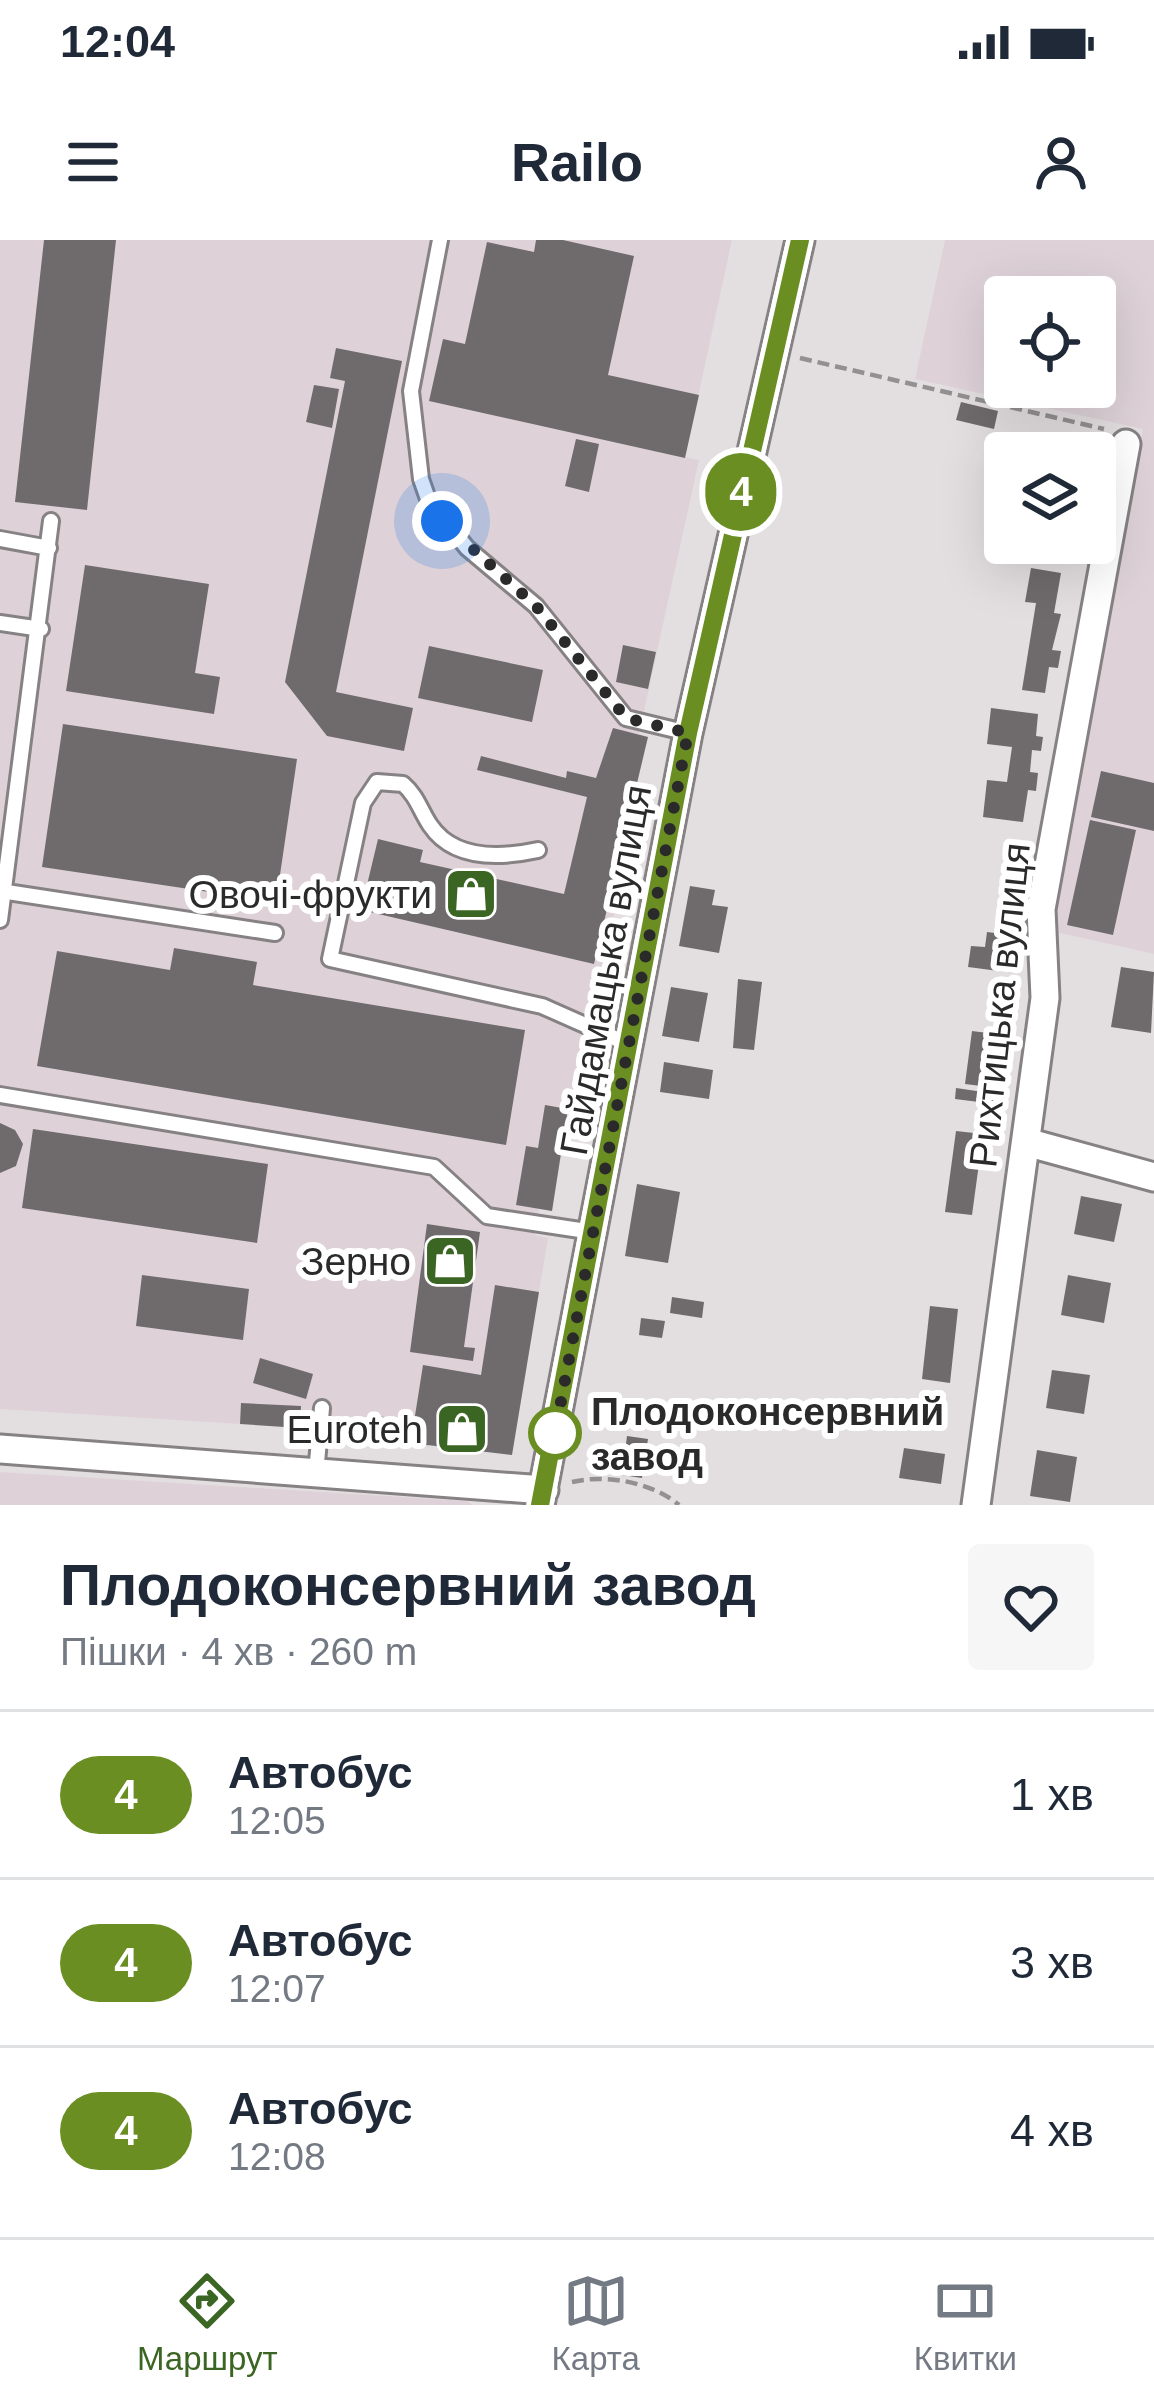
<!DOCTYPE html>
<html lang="uk">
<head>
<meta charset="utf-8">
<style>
  body { margin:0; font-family:Helvetica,sans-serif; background:#f6f6f7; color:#1f2937; height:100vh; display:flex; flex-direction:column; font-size:45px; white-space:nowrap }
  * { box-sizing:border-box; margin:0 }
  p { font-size:39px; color:#747a83 }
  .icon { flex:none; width:66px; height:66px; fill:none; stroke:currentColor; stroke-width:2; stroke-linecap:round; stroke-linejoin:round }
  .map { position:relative; height:1265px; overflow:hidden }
  .details { display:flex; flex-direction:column; background:#fff; flex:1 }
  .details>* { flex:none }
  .badge { padding:0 24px; border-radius:39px; font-size:42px; line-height:78px }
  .fabs { position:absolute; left:984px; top:36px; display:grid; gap:24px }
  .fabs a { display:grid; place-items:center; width:132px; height:132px; border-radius:12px; background:#fff; box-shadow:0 12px 48px #0002; font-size:60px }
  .you { position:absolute; width:60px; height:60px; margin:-30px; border:9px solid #fff; border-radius:50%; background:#1a73e8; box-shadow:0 0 0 18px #1a73e833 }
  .map>.badge { position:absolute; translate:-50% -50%; box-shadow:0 0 0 6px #fff }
  .round { display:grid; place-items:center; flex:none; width:126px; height:126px; border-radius:12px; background:#f6f6f7 }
  .summary { display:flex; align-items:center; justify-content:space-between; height:204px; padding:0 60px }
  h1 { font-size:57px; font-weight:700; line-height:90px }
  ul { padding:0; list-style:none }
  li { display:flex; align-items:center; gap:36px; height:168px; padding:0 60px; border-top:3px solid #e0e1e3 }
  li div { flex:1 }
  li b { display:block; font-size:45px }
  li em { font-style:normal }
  li .badge { min-width:132px; font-weight:700; text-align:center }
  .status { display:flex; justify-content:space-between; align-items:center; height:84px; padding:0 60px; background:#fff; direction:ltr }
  .status svg { height:33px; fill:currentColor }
  header { display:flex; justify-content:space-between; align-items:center; height:156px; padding:0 60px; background:#fff; font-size:54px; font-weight:700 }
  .dock { display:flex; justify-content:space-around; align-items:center; height:168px; border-top:3px solid #e0e1e3; background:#fff; font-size:33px; color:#747a83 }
  .dock a { display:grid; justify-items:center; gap:6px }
  .dock .on { color:#3b6522 }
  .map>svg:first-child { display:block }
</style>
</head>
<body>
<div class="status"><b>12:04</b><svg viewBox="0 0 49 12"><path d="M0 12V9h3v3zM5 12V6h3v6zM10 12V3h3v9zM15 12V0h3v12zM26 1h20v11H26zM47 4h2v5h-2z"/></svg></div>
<header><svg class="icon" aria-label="menu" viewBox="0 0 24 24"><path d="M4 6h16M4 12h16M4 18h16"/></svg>Railo<svg class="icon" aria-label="person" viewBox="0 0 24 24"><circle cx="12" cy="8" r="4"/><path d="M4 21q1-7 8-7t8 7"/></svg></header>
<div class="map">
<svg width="1154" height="1265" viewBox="0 0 1154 1265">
  <rect width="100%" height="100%" fill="#e3dfe1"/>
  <path fill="#ded2d8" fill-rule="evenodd" d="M0,0H732L685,217L699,220L639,494L648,497L608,664L616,667L568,869L552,971L539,969L535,995L548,998L512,1215L430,1202L429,1207L350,1191L0,1169Z
    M945,0H1154V714L1051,691L1143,189L915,139ZM1005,57H1095V147H1005Z
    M0,1232L467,1261L473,1265H0Z"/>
  <path fill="#6f6b6d" d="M44,0H116L87,270L15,262Z
    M536,0H563L634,16L608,135L699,155L685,218L429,161L443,99L465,104L487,2L534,12Z
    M336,108L402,121L336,452L413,468L404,511L327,496L285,442L345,141L330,138Z
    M314,145L339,149L332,188L306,182Z
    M961,162L998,171L994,189L956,180Z
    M1005,197L1056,208L1055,213H1005V234L997,232Z
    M576,199L599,204L589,252L565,246Z
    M85,325L209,344L195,433L220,437L214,474L66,451Z
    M1031,328L1061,333L1054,373L1061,374L1052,410L1061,411L1058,428L1049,427L1045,453L1022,450L1036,363L1025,362Z
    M623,405L656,412L648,449L616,442Z
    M429,406L543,430L532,482L418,458Z
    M991,468L1038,474L1036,496L1043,497L1041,511L1032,510L1030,532L1038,533L1036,551L1028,550L1023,582L983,577L987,540L1007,542L1012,507L987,504Z
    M63,484L297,519L276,662L42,627Z
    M613,488L648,497L594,724L361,670L378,599L423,610L420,622L564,654L587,557L477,530L481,516L566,538L567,531L596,538Z
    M1101,531L1154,543V591L1091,577Z
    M1090,580L1136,590L1113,695L1067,685Z
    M690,646L715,650L712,665L728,667L719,713L679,706Z
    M987,692L1011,695L1009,710L1017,712L1014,733L968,727L971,706L985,707Z
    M174,708L257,722L253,745L525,790L506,905L37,826L57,711L170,730Z
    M1121,727L1154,732L1151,793L1111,787Z
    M738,739L762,742L754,810L733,808Z
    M671,747L708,753L699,802L662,796Z
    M972,791L996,794L989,847L965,844Z
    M664,822L713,830L709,859L660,852Z
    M956,848L997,854L995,864L955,859Z
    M545,865L568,869L552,971L516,965L526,906L538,908Z
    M0,883L15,890L23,904L16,926L0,933Z
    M33,889L268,924L257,1003L22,968Z
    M956,891L983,894L972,975L945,972Z
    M637,944L680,952L668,1023L625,1016Z
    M1081,956L1122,964L1114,1002L1074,994Z
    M427,984L480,992L464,1107L475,1108L473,1121L410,1112Z
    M142,1035L249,1049L243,1100L136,1086Z
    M1068,1035L1111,1043L1104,1083L1061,1075Z
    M495,1045L539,1052L512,1215L368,1198L372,1175L414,1182L423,1125L481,1135Z
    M672,1057L704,1062L702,1078L670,1073Z
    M930,1066L958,1069L950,1143L922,1139Z
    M641,1078L665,1081L662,1098L639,1095Z
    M260,1118L313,1134L306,1159L253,1143Z
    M1052,1130L1090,1135L1084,1174L1046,1168Z
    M241,1163L301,1166L300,1188L240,1184Z
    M627,1196L648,1199L642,1238L622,1235Z
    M904,1208L945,1214L941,1244L899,1238Z
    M1037,1210L1077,1217L1070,1262L1030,1256Z"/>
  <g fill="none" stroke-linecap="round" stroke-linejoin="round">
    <g stroke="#868283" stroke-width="20">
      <path id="lane" d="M440,0L411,151L421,239L428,259L467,308L536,366L626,478L688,493
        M0,299L49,308
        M0,383L41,389
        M538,610C501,618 454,621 430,585C420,570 417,556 403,544L377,542L363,563L330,719L542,766L628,804
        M0,651L275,693
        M0,680L51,281
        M0,855L434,927L487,976L593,992
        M316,1233L322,1168"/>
    </g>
    <g stroke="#868283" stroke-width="33">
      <path id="street" d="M1026,902L1154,937
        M0,1209L544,1250
        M540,1265L688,493L800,0
        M976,1265L1045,758L1041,669L1126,204"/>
    </g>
    <path stroke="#929091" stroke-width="4.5" stroke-dasharray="12 6" stroke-linecap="butt" d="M800,118L1104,189
      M572,1242C606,1234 652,1242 679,1265"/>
    <use href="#lane" stroke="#fff" stroke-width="14"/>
    <use href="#street" stroke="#fff" stroke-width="27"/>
  </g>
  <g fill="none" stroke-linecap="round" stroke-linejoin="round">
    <g stroke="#fff" stroke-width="27">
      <path id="line" d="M540,1265L688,493L800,0"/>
    </g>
    <use href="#line" stroke="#6b8e23" stroke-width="18"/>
    <path stroke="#2b2a2b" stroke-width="12" stroke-dasharray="0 21.6" d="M442,281L536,366L626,478L688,493L555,1193"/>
  </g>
  <defs>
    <g id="shop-square" transform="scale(2.7)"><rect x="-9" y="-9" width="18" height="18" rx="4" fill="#3b6522" stroke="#fff"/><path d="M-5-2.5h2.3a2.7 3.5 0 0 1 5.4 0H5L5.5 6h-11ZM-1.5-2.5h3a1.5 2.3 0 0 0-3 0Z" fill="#fff"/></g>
  </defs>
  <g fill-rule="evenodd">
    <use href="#shop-square" x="471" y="654"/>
    <use href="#shop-square" x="450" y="1021"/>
    <use href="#shop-square" x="462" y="1189"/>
  </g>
  <circle fill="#fff" stroke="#6b8e23" stroke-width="6" cx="555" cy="1193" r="24"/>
  <g text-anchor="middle" stroke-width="12" stroke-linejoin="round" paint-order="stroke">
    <g font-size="39" fill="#2b2a2b" stroke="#fff" text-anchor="end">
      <text x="432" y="668">Овочі-фрукти</text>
      <text x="411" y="1035">Зерно</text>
      <text x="423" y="1203">Euroteh</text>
    </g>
    <g font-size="39" fill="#2b2a2b" stroke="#fff">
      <text transform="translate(605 730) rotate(-80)" y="14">Гайдамацька вулиця</text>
      <text transform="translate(999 765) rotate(-84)" y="14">Рихтицька вулиця</text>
    </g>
    <g font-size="39" font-weight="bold" fill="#2b2a2b" stroke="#fff" text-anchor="start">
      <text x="591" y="1185">Плодоконсервний<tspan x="591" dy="45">завод</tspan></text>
    </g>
  </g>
</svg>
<div class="fabs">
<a><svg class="icon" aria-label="locate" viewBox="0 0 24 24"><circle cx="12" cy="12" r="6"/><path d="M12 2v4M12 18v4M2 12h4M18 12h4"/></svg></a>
<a><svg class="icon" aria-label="layers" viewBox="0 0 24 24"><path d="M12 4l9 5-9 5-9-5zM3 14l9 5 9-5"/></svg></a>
</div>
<div class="you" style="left:442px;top:281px"></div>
<b class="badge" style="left:741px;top:252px;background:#6b8e23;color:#fff">4</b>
</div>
<section class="details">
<div class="summary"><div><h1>Плодоконсервний завод</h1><p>Пішки · 4 хв · 260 m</p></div><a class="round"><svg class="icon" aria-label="heart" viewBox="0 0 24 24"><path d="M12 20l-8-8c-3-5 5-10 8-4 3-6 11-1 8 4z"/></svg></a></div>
<ul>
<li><span class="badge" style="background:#6b8e23;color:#fff">4</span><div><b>Автобус</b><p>12:05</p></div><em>1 хв</em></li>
<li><span class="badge" style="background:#6b8e23;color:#fff">4</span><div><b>Автобус</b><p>12:07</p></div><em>3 хв</em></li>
<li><span class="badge" style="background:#6b8e23;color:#fff">4</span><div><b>Автобус</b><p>12:08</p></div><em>4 хв</em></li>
</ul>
</section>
<nav class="dock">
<a class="on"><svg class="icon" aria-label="directions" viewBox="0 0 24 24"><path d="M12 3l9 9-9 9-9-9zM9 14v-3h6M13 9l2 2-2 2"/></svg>Маршрут</a>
<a><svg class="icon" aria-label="map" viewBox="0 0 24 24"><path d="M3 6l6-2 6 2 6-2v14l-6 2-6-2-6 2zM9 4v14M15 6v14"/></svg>Карта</a>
<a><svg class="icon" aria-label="tickets" viewBox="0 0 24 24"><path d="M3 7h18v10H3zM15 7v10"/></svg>Квитки</a>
</nav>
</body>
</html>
